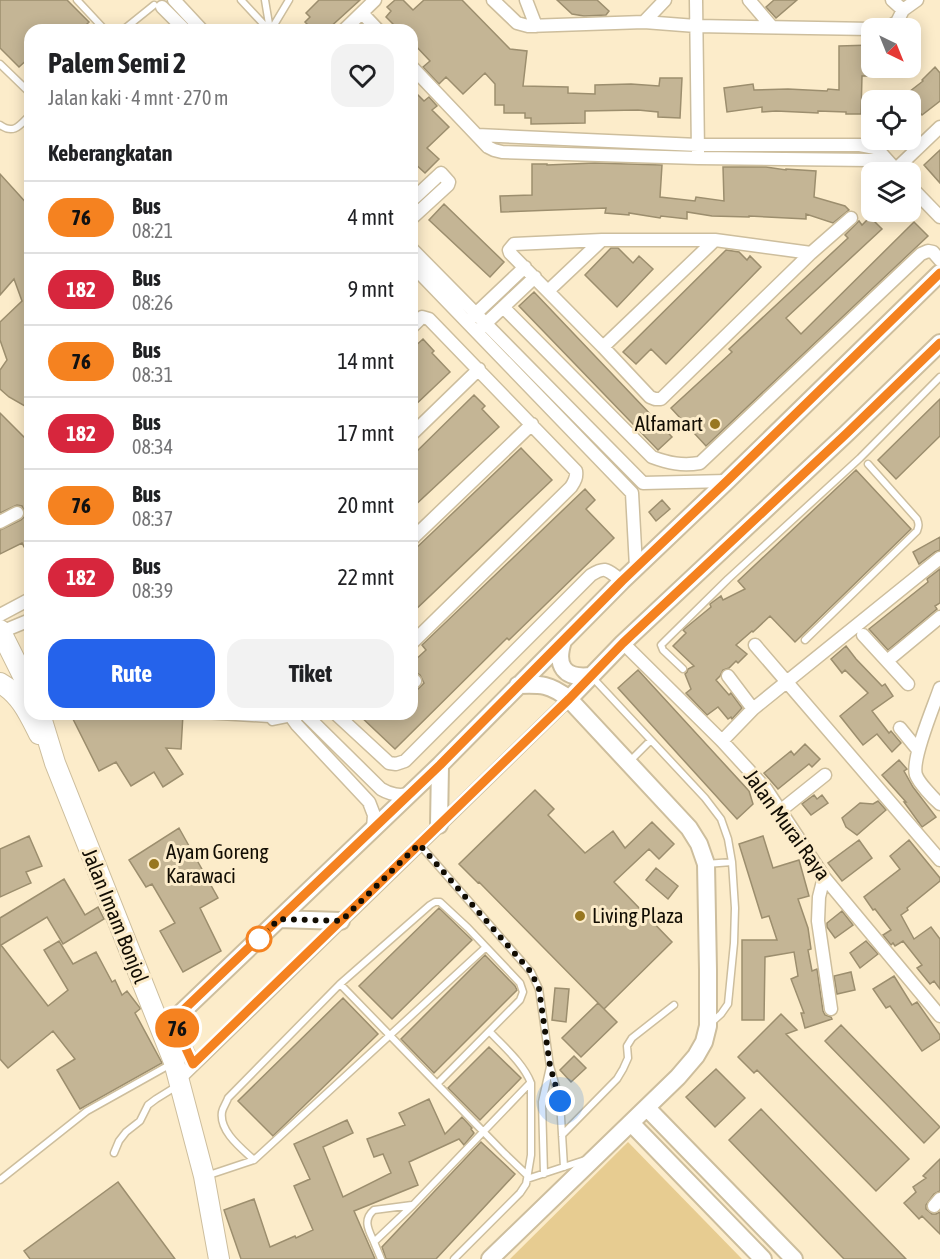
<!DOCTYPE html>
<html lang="id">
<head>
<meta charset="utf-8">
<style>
  body { margin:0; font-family:"Asap Condensed",sans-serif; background:#f2f2f2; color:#202124; height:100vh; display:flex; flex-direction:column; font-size:22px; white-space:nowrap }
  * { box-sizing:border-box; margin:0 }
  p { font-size:20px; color:#757577 }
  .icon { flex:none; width:33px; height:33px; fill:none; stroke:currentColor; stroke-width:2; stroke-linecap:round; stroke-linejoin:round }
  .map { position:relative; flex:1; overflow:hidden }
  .drawer { position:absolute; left:24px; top:24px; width:394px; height:696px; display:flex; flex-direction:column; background:#fff; border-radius:18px; box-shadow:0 3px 15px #0003 }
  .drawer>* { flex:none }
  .badge { padding:0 12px; border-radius:20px; font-size:21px; line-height:39px }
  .needle { width:39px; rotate:137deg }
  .fabs { position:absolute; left:861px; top:18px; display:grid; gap:12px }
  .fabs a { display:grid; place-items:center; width:60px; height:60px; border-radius:12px; background:#fff; box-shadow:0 3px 15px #0003; font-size:30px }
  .you { position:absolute; width:30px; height:30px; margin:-15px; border:4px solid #fff; border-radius:50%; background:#1a73e8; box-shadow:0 0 0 9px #1a73e833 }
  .map>.badge { position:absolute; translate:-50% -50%; box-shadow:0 0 0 3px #fff }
  h2 { padding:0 24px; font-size:22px; line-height:54px }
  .round { display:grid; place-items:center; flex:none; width:63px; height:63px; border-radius:18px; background:#f2f2f2 }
  .overview { display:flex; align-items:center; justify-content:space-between; height:102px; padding:0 24px }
  h1 { font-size:28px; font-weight:700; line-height:45px }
  .action { display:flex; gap:12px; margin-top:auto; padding:12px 24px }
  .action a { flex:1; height:69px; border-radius:18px; background:#2563eb; color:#fff; font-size:24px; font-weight:700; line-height:69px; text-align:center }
  .action a+a { background:#f2f2f2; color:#202124 }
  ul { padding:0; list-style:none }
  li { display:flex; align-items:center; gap:18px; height:72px; padding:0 24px; border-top:2px solid #e0e0e0 }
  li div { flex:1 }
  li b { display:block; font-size:22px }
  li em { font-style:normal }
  li .badge { min-width:66px; font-weight:700; text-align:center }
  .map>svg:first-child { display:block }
</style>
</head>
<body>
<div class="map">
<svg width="940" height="1259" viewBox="0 0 940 1259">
  <rect width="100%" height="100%" fill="#fcecca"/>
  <path fill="#e7cc91" d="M628,1142L742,1259H510Z"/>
  <path fill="#c4b595" stroke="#9c8e6e" stroke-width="1.5" d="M0,0H67L89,22L81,30H30V57L19,67L0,48Z
    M319,0H360L327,30H313L305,22L310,17L306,13Z
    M395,0H403L413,10L424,0H462L510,49L527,51L523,86L568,87V93L595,94V85L631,84L659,86L660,78H682L680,118L658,117V112L638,110L585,111V123L531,124V118H525V113H504V105H495V84L485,73L463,94L446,77L439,84L423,67L430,61L412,42V30H399L386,17L391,11L387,7Z
    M557,0H597L609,11L606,15L584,16L572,14Z
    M774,0H797L776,18L766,7Z
    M872,45V76H862L861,114H846V112L818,111V113L776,111L762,112V107L727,112L724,88L753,84L754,90L788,89L827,91L828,89L839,90V46Z
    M935,67L940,73V101L922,115L905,95L923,81L922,80Z
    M412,89L424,101L429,97L437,106L432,110L449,127L427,148L439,159L425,173L412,161Z
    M940,150V183L924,165Z
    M595,163L662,165L660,197L695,201L696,197L724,201L723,167H766L786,170V169L816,171L814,197L845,206L849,210L833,223L806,214V219L749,216V217L712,216L687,212V219L661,216L660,218L629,213V215L605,213L606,208L501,212L500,196L532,195V164H547V165Z
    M0,174L30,207V409L9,397L0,389V370L7,360L0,340V322L22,301L14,279L0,295Z
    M444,204L504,262L490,277L429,220Z
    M870,217L882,229L786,318L801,334L914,222L928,236L706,446L671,408L732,352L729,349L848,238L845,235L859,221L862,225Z
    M611,248H618L633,263L639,256L653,269L617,307L585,275Z
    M726,250L739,252L747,260L750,256L761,267L666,364L651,349L636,364L623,352Z
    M534,292L672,437L658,450L519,306Z
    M423,339L434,351L432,353L450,372L412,408V349Z
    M474,395L485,406L482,409L499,427L412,508V456Z
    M940,399V436L896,479L878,460Z
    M0,413L25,438L30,431V558L22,543L0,554V530L21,520L24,517L25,513L22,506L17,505L0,513Z
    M521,448L552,480L412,613V552Z
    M856,470L911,529L795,642L770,616L753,632L752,631L736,645L747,654L738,663L736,661L729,668L723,670L720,676L716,680L729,695L731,693L742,708L732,719L731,717L728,719L718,707L707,715L686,693L691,689L685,674L687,672L688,669L694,666L673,646L686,633L683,630L711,607L710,604L721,596L723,600L745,589L738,581Z
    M585,489L595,500L586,509L614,538L509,640L507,638L395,749L358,714H412V695L424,683L420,675L412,670V663L426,650L422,645Z
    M662,500L670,509L656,521L649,512Z
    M940,537V550L935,552L919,564L913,552Z
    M940,569V603L935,606L937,609L888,650L869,629L928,582L927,579Z
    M846,646L856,659L882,686L885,684L893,696L872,711L889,733L891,731L901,743L892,752L877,734L863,745L840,716L868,693L845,670L842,673L831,659Z
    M638,670L749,791L753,804L737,819L618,688Z
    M83,714H183L181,749L166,748L183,774L163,787L154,772L131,786L116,762L99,771L73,719Z
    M805,744L820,759L812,767L809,764L778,789L764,773L791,751L794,755Z
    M899,760L907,769L904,771L913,787L936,817L922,827L904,802H906L882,775Z
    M535,790L554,809L548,815L585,853L613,831L625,848L652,822L674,844L659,859L649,849L614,882L672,942L604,1009L479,882L478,883L459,864Z
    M814,795L817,799L822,795L828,803L811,815L802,804Z
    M878,801L886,810L857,835L846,827L842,818L860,803L873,804Z
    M179,828L218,898L200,908L221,951L183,972L160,931L175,923L152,884L146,887L129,860Z
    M29,836L42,866L26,872L31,883L0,897V849Z
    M763,836L773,868L799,860L809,896L798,899L808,928L811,949L808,950L812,971L817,969L823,1011L825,1015L831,1017L832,1019L805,1028L801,1013H804L791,979L798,976L794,952L765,957L764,1020H742V940H777L769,916L762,918L739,844Z
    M859,840L872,858L842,881L828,863Z
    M909,840L940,878V881L907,908L908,910L901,915L914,939L931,927L940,939V989L934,981L930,984L917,968L922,965L903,941L895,946L893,943L891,945L883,935L891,930L875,909L873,910L864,897L900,869L890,856Z
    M656,868L678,886L668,899L646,880Z
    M64,879L85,915L98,907L104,919L63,944L47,917L1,945L48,1006L68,990L44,950L59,941L73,964L96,952L112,982L115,980L122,995L127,991L140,1008V1009L135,1013L162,1063L80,1109L57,1070L75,1059L53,1031L8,1068L0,1059V918Z
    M439,908L472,940L392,1019L359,986Z
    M842,911L853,925L835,938L827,927V923Z
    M866,941L878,954L860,968L850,953Z
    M485,955L515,986L517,990L434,1073L401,1039Z
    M851,972L855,990L837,994L834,976Z
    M894,976L912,1005L917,1002L940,1035V1039L922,1051L890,1006L886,1008L873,989Z
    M555,988L569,989L566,1022L552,1020Z
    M343,998L378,1034L273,1136L238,1101Z
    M598,1003L617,1022L581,1057L562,1038Z
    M781,1014L797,1030L786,1034L909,1159L876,1191L757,1070L754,1073L738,1057Z
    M841,1025L940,1127L924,1143L825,1041Z
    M489,1047L521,1078L480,1120L448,1088Z
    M574,1056L586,1068L571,1082L560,1070Z
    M716,1069L745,1098L715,1127L686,1097Z
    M429,1099L445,1134L462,1117L472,1128L471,1129L474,1133L464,1145L459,1139L409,1162L418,1185L354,1211L375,1259H241L224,1210L254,1199L270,1247L295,1236L296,1238L313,1230L294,1186L310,1179L294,1144L347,1120L353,1133L323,1147L343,1197L391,1173L383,1154L374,1157L367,1139L405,1125L399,1113Z
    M761,1109L873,1225L906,1259H844L729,1140Z
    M481,1142L515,1174L436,1259H386L382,1247Z
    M940,1159V1191L934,1194L926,1205V1209L932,1214H936L940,1212V1234L922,1216L919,1219L904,1203L916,1192L913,1187L926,1178L923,1176Z
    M118,1182L175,1259H30L24,1251Z"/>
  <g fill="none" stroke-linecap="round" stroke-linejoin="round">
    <g stroke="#cdbe9d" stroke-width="9">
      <path id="lane" d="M77,0L105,30
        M241,0L269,30
        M265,0L270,30
        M123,30L154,5
        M271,30L289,0
        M0,64L30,93
        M0,125C14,135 20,125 30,115
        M805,640L917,531C919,526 919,524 917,519L868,464
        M683,669L663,650L661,645L664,642L728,579L860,458L940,377
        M593,678L705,798L721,819L728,839L732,862L735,908L734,943L728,1004L721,1014L711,1023
        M269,714V719L272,722L292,718
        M203,715L269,719
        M629,762L650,741
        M420,845L531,972L539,989L550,1066L560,1101L564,1167
        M706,864L732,862
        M340,984L504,1153L528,1176
        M562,1135L617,1079L623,1069L628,1058L627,1046L632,1038L674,1005
        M114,1153L119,1141L126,1132L140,1121L148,1105L156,1099L177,1086
        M254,1160C241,1148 219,1131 222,1112C223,1107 227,1102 228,1098L340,984L430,905L435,902H440L468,928L520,983L523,992L520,1000L437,1084
        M544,1174L542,1102L550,1067
        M206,1176L254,1160L486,947
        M527,1179L585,1160
        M0,1180L87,1111L171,1064
        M374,1242C369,1231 362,1220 374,1210L412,1205
        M381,1259L374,1242L413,1205L530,1083
        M454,1259L520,1193L526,1184L527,1179L531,1155V1083C523,1063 504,1047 490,1032"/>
    </g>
    <g stroke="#cdbe9d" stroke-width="15">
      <path id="street" d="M174,0L202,30
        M493,0L517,23L528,26L644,22L696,26L872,29
        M526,0L536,26
        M696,0L698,152
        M749,0L772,27
        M892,0L903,10
        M162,7L185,30
        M362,13L378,30
        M644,22L665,0
        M887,28L897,22L903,10L917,0
        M344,30L375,0
        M412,67L488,147L494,150L502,152L698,158L871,160L885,158
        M477,135L698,145H860L875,148L880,152L898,172
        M895,170L940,127
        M910,186L940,217
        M412,200L441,173L449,182L448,185L412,218
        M412,249L643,483L727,481
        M811,253L715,240H602L514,244L509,250L510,253L603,347L650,397L655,399H661L811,253L851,218
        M412,265L632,493L636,567
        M548,291L602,240
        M503,307L652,457C668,463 682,466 700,463L921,254L928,251L933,252L940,260
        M470,319L525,267
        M412,327L422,317L429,319L576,471C577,477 575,481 571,487L412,643
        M481,328L535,277
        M603,347L715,240
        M412,434L479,369
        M0,522L17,513
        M412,539L532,424
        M0,615L30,599
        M1,632L30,620
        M863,635L908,684
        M623,643L722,741L766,789L824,877L940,1016
        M755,645L940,860
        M887,661L940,617
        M728,676L753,709
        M412,679L415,681
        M940,688C934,706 911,759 916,775C919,783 933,798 940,804
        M292,714V718L297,725L369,802L374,815L373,829
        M305,714L381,789C391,795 399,796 410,794
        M336,714L389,763L396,764L405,761L591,575C607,565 608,571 622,581
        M900,728L918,750
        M722,741L753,709L940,558
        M780,811L825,775
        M824,877L819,897L818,921L831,1009
        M173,1020L193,1064
        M179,1079L569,699
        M934,1206L940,1199"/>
    </g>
    <g stroke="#cdbe9d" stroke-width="20">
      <path id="secondary" d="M563,641C555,666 564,679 591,676
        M569,699L623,643L846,434L940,343
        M439,825L440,765
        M279,919L341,921
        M162,1031L440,765L622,581L727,481L940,273
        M647,1108L794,1259
        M631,1123L763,1259
        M490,1259L678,1077L696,1056L704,1042L708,1026V970L706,864L699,844L689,828L569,699C550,684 541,684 518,685"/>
    </g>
    <g stroke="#cdbe9d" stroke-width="22">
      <path id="primary" d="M0,630L30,690
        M0,683C20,694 29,714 39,734
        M40,714L55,763L174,1062L204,1176L219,1259"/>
    </g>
    <use href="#lane" stroke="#fff" stroke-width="6"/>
    <use href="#street" stroke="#fff" stroke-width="12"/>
    <use href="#secondary" stroke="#fff" stroke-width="16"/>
    <use href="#primary" stroke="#fff" stroke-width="20"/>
  </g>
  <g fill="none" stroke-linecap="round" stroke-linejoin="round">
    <g stroke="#fff" stroke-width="14">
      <path id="line" d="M940,273L727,481L622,581L440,765L173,1020L193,1064L569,699L623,643L846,434L940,343"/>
    </g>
    <use href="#line" stroke="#f58220" stroke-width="9"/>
    <path stroke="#120d03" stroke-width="6" stroke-dasharray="0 10.8" d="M259,939L279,919L341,921L419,844L531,972L539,989L550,1066L560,1101"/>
  </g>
  <g fill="#987720" stroke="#fcecca" stroke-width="2">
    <circle cx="715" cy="424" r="6"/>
    <circle cx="154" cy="864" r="6"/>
    <circle cx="580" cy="916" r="6"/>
  </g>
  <circle fill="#fff" stroke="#f58220" stroke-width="3" cx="259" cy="939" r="12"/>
  <g text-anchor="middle" stroke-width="6" stroke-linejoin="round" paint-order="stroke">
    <g font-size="21" fill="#120d03" stroke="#fcecca" text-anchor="start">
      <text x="703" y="431" text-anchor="end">Alfamart</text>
      <text x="166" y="859">Ayam Goreng<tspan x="166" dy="24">Karawaci</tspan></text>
      <text x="592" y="923">Living Plaza</text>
    </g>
    <g font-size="21" fill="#120d03" stroke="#fcecca">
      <text transform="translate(787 825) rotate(54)" y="7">Jalan Murai Raya</text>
      <text transform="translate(115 916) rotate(68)" y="7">Jalan Imam Bonjol</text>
    </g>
  </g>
</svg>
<div class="fabs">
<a><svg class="needle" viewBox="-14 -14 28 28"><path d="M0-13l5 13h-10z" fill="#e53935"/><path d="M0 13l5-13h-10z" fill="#757577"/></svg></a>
<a><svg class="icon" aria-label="locate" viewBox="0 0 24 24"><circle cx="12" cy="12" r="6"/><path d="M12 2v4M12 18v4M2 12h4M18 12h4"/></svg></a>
<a><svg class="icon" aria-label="layers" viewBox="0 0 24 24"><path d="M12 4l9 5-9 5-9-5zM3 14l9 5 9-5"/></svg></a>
</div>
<div class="you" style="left:560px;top:1101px"></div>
<b class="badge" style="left:177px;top:1028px;background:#f58220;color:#111">76</b>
<section class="drawer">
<div class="overview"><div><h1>Palem Semi 2</h1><p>Jalan kaki · 4 mnt · 270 m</p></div><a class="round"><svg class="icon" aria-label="heart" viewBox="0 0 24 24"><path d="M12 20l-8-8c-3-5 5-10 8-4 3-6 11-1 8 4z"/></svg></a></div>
<h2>Keberangkatan</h2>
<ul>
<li><span class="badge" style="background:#f58220;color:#111">76</span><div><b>Bus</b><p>08:21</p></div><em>4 mnt</em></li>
<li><span class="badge" style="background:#d7263d;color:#fff">182</span><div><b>Bus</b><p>08:26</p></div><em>9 mnt</em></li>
<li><span class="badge" style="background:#f58220;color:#111">76</span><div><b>Bus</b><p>08:31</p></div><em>14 mnt</em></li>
<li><span class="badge" style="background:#d7263d;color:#fff">182</span><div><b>Bus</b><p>08:34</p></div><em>17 mnt</em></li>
<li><span class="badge" style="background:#f58220;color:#111">76</span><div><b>Bus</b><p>08:37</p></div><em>20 mnt</em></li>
<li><span class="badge" style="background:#d7263d;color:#fff">182</span><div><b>Bus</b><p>08:39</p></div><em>22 mnt</em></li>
</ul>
<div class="action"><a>Rute</a><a>Tiket</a></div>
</section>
</div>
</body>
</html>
